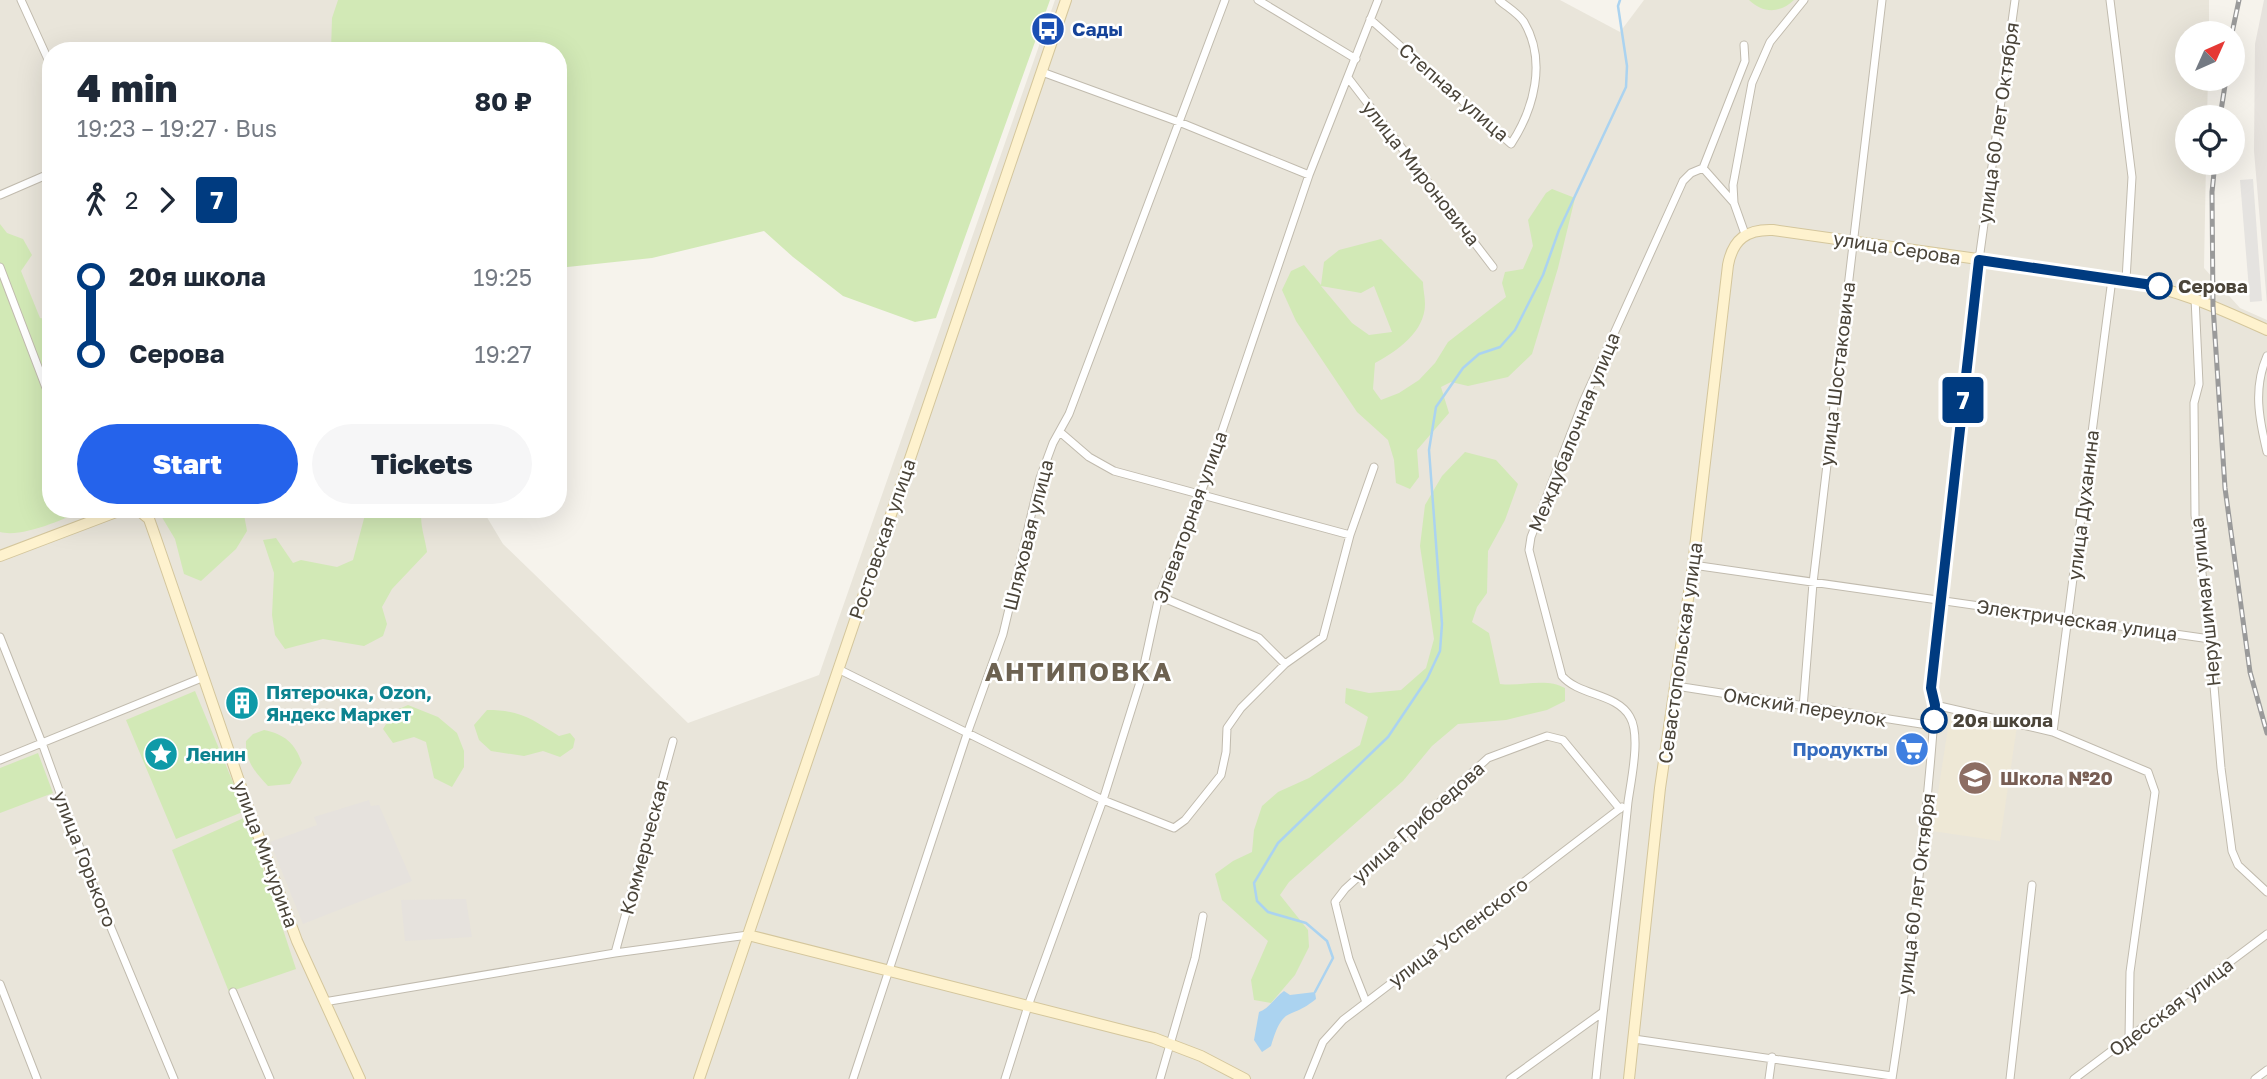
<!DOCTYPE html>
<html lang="en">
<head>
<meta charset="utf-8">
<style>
  body { margin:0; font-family:"Golos Text",sans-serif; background:#f6f6f7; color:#1f2937; height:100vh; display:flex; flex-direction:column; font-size:26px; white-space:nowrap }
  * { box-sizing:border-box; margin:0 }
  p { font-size:23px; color:#747a83 }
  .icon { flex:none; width:38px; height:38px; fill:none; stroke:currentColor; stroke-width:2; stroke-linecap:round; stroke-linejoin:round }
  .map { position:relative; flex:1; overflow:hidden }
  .side { position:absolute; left:42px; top:42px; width:525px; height:476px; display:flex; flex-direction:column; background:#fff; border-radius:28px; box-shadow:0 7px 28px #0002 }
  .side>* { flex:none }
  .badge { padding:0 14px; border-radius:5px; font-size:24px; line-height:46px }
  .needle { width:46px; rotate:45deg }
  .fabs { position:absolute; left:2175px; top:21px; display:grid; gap:14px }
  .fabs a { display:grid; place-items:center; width:70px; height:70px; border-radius:50%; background:#fff; box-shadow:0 7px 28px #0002; font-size:35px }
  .map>.badge { position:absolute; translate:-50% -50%; box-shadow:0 0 0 4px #fff }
  .legs { display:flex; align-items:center; gap:10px; height:77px; padding:0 35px; font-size:23px }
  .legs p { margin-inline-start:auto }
  .headline { display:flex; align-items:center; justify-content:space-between; height:119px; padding:0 35px }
  h1 { font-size:38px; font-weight:800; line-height:52px }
  .button { display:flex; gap:14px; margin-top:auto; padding:14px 35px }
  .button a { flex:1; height:80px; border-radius:42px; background:#2563eb; color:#fff; font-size:28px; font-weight:800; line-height:80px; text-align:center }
  .button a+a { background:#f6f6f7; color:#1f2937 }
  ul { padding:0 35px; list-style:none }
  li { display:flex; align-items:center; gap:24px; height:77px; font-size:26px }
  li i { display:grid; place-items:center; width:10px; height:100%; margin:0 9px; background:currentColor }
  li i::after { content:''; width:18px; height:18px; margin:-9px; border:5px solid; border-radius:50%; background:#fff }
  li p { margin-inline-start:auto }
  li:first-child i { background:linear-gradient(#0000 50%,currentColor 0) }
  li:last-child i { background:linear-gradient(currentColor 50%,#0000 0) }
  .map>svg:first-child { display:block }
</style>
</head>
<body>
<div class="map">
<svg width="2267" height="1079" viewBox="0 0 2267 1079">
  <rect width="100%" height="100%" fill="#f6f3ec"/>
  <path fill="#e9e5da" d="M0,0H365L369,51H51V509H482L503,544L688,723L819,675L1055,0H1560L1620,32L1644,0H2209V33H2188V79H2208L2207,117H2188V163H2206L2204,268L2240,308L2267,320V1079H0Z"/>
  <path fill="#e6e2dd" d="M2264,0H2267V304L2254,151L2255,44Z
    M369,800L371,806L379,805L412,881L303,924L270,842L317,825L314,817Z
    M466,899L472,937L405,941L401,900Z"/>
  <path fill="#eee8d6" d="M1950,715L2017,726L2000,841L1932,831Z"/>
  <path fill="#d2e9b6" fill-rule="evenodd" d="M338,0H1050L936,318L915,322L843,296L793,257L764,231L652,258L558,268V51H331L332,18Z
    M1749,0H1794C1780,14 1762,13 1749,0Z
    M1552,189L1575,198L1558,268L1532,354L1508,377L1468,386L1451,382L1441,387L1449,413L1417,450L1419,477L1410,489L1396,483L1394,460L1388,440L1357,412L1296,321L1282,290L1291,271L1304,265L1321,285L1324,262L1339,250L1381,239L1423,282C1423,289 1425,297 1425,304C1425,332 1397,351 1375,363L1373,389L1381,400L1399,393L1419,380L1435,363L1448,342L1506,297L1502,283L1505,272L1523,269L1533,246L1528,220L1546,193ZM1321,286L1361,293L1374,286L1392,332L1369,335L1352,323Z
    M0,224L7,233L23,239L32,255L21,271L40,318L51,320V509H85C65,519 22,538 0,532Z
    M1465,452L1496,460L1518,484L1505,520L1488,551L1487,593L1477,607L1472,622L1489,633L1500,684C1522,687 1545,677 1565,688V701L1547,710L1506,720L1458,724L1432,746L1403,781L1289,882L1280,895L1308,930L1309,947L1295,975L1271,1003L1254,1000L1251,980L1268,941L1222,900L1215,874L1233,861L1252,852L1254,830L1262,806L1278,792L1309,778L1360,745L1368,717L1345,703L1346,688L1369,693L1401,690L1426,668L1434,639L1420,546L1425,505L1442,476Z
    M157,509H243L247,531L236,549L201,581L184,574L175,539Z
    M422,509C419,524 425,537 427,552L392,589L382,607L387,624L383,636L364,646L323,639L285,649L275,635L272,615L274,573L263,540L276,538L293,563L301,560L337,567L353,560L366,511Z
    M195,691L245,811L176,839L126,720Z
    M408,705L438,717L457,733L464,751V767L452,787L434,778L426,742L414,737L393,743L383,729L394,711Z
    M487,710C521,710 531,719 559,736L570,733L575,739L573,748L560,757L543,751L524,756L491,751L479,740L474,725Z
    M264,730C284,734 295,743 302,763L290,784L268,786C255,772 245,761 246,741L253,734Z
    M38,753L53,793L0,813V768Z
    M246,817L296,969L229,992L172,850Z"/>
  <path fill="#e5e3e0" d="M2253,179L2262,301L2250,302L2240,180Z"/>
  <path fill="#abd3f0" d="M1284,991L1290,995L1315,992L1316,999C1288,1022 1284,1003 1271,1046L1262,1052L1254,1040L1259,1012C1270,1008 1274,998 1284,991Z"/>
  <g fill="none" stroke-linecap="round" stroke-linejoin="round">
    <path stroke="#abd3f0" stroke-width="2.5" d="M1315,992L1333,958L1327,941L1306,923L1268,912L1257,901L1254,883L1278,843L1388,737L1427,679L1440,651L1442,624L1429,450L1436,407L1463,368L1479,354L1500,347L1515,330L1543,275L1559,230L1626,87L1627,66L1618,6L1620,0"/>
    <g stroke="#c1bbae" stroke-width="9">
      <path id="street" d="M21,0L51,66
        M1258,0L1356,59
        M2110,0L2132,177L2126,280
        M1370,19L1511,144C1534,109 1547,61 1524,22C1518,13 1507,7 1499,0
        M1042,72L1179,122L1309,175
        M1349,79L1493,267
        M1703,168L1745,61L1744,45
        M1703,168L1734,203
        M0,195L51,173
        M1745,234L1734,203L1733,185L1752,83L1770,42L1804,0
        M0,267L51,401
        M2195,298L2199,384L2194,403L2195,515L2210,639L2221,768L2232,851L2238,865L2267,892
        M2267,356C2253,388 2259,419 2267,452
        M1060,432L1089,457L1114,471L1350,535
        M1693,565L2210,639
        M1159,596L1259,638L1285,664
        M0,637L42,743L94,887L174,1079
        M838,669L1103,800L1174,828L1185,820L1221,775L1226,752L1227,728L1241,708L1285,664L1323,637L1350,535L1374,467
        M1676,686L1934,726
        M1935,705L2053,732L2148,772L2155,792L2130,972L2129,1040
        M1803,708L1813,583L1882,0
        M2053,732L2112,279
        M0,760L204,677
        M615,953L673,741
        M0,984L37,1079
        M233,992L270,1079
        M324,1002L615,953L748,935
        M1366,1002L1349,959L1335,902L1345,889L1488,758L1547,736L1563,740L1620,809
        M1634,1039L1892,1076
        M853,1079L967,734L1003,634L1040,478L1053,443L1069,414L1225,0
        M1005,1079L1028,1006L1103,800L1141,679L1159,596L1201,493L1309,175L1378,0
        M1160,1079L1195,958L1203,916
        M1308,1079L1323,1042L1343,1020L1622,807
        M1510,1079L1603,1012
        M1596,1079C1605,986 1619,894 1628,802C1631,780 1641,736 1630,717C1617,693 1579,696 1562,676L1529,550L1531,537L1583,402L1683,181L1691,173L1703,168
        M1769,1079L1772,1057
        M1892,1079C1911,955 1926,830 1935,705L1931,688L1979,260L2015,0
        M2010,1079L2032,885
        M2074,1079L2267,934
        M2255,1079L2267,1070"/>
    </g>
    <g stroke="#d4c69c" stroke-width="12">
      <path id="secondary" d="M137,509L149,519L155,536L250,813L297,941L360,1079
        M0,556L124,509
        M748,935L1154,1038L1201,1056L1245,1079
        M699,1079L1066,0
        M1629,1079L1660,788L1693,565L1728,265C1733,239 1747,229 1773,230L2126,280C2179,290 2218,308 2267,330"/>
    </g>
    <use href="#street" stroke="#fff" stroke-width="7"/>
    <use href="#secondary" stroke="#fef2ce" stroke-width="10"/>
    <g stroke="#9a9a9a" stroke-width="5">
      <path id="rail" d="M2232,33L2239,0
        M2220,117L2226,79
        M2215,163L2212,192L2213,306L2225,488L2250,672L2267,733"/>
    </g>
    <use href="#rail" stroke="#fff" stroke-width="2.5" stroke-dasharray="8" stroke-linecap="butt"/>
  </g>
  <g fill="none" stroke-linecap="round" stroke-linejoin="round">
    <g stroke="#fff" stroke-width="16">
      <path id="line-1" d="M1934,720L1935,705L1931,688L1979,260L2159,286"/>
    </g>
    <use href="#line-1" stroke="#003b80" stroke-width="10"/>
  </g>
  <defs>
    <g id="bus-disc" transform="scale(1.75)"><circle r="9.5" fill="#1a4fb4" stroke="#fff"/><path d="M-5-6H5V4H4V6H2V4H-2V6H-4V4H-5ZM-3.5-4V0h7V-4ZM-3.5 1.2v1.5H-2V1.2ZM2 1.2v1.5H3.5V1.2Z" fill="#fff"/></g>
    <g id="building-disc" transform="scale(1.75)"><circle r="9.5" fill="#0f9aa8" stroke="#fff"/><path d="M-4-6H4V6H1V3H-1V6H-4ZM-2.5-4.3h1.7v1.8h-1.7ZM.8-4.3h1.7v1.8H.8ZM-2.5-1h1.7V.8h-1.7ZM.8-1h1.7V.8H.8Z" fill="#fff"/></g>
    <g id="supermarket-disc" transform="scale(1.75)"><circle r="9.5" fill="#3f7fe0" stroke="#fff"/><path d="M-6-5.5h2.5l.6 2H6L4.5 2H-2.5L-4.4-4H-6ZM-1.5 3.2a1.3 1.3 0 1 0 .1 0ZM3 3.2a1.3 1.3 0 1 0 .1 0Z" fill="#fff"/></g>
    <g id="sight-disc" transform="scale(1.75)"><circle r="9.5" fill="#0f9aa8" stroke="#fff"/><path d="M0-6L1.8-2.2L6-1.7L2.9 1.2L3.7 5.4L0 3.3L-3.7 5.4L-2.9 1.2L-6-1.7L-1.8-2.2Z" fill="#fff"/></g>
    <g id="school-disc" transform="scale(1.75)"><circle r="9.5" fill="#8d6e63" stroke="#fff"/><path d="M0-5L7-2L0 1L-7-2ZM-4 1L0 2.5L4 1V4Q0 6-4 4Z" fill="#fff"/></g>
  </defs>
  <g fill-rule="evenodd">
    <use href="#bus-disc" x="1048" y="29"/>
    <use href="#building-disc" x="242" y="703"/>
    <use href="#supermarket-disc" x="1912" y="749"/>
    <use href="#sight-disc" x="161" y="754"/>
    <use href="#school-disc" x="1975" y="778"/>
  </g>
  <g fill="#fff" stroke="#003b80" stroke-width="3.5">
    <circle cx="2159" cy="286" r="12"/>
    <circle cx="1934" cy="720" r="12"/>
  </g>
  <g text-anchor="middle" stroke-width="5" stroke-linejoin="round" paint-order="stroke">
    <g font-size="19" font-weight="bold" fill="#164399" stroke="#fff" text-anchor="start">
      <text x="1072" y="36">Сады</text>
    </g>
    <g font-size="19" fill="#4a4439" stroke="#fff">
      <text transform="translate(1454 92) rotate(41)" y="7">Степная улица</text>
      <text transform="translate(1998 123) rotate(-82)" y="7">улица 60 лет Октября</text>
      <text transform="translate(1421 173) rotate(52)" y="7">улица Мироновича</text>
      <text transform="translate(1897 248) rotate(9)" y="7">улица Серова</text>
      <text transform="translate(1837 374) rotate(-83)" y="7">улица Шостаковича</text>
      <text transform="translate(1574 432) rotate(-68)" y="7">Междубалочная улица</text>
      <text transform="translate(2083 505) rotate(-83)" y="7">улица Духанина</text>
      <text transform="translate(1190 517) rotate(-70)" y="7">Элеваторная улица</text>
      <text transform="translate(1028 535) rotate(-76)" y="7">Шляховая улица</text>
      <text transform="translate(882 539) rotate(-71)" y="7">Ростовская улица</text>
      <text transform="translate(2205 602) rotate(-96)" y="7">Нерушимая улица</text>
      <text transform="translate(2077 620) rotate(8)" y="7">Электрическая улица</text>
      <text transform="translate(1680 653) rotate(-82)" y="7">Севастопольская улица</text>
      <text transform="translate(1805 707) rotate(9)" y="7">Омский переулок</text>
      <text transform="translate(1418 822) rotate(-42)" y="7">улица Грибоедова</text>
      <text transform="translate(644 847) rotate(-75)" y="7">Коммерческая</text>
      <text transform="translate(266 854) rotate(70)" y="7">улица Мичурина</text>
      <text transform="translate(85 859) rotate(69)" y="7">улица Горького</text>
      <text transform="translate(1916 894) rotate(-83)" y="7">улица 60 лет Октября</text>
      <text transform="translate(1458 932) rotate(-37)" y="7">улица Успенского</text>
      <text transform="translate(2171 1007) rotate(-37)" y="7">Одесская улица</text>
    </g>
    <g font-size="19" font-weight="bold" fill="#4a4439" stroke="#fff" text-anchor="start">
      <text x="2178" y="293">Серова</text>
      <text x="1953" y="727">20я школа</text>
    </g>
    <g font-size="19" font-weight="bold" fill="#0d838f" stroke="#fff" text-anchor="start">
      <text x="266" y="699">Пятерочка, Ozon,<tspan x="266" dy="22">Яндекс Маркет</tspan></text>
      <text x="186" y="761">Ленин</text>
    </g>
    <g font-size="19" font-weight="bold" fill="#366cbe" stroke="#fff" text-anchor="end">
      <text x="1888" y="756">Продукты</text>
    </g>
    <g font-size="19" font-weight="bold" fill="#785e54" stroke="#fff" text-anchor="start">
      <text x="2000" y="785">Школа №20</text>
    </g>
    <g font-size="26" font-weight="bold" letter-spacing="2" fill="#6d6251" stroke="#fff">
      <text x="1079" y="681">АНТИПОВКА</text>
    </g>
  </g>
</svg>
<div class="fabs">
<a><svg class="needle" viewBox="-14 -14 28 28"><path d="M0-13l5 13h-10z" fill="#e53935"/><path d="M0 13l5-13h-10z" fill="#747a83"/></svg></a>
<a><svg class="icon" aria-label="locate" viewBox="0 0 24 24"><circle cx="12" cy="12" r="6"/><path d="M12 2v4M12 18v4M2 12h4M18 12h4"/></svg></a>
</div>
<b class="badge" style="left:1963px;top:400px;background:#003b80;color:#fff">7</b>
<section class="side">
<div class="headline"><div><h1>4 min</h1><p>19:23 – 19:27 · Bus</p></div><b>80 ₽</b></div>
<div class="legs"><svg class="icon" aria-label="walk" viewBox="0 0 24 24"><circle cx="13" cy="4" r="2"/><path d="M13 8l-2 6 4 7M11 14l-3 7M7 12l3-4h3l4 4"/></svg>2<svg class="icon" aria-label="forward" viewBox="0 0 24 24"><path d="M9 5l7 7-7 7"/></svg><b class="badge" style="background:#003b80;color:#fff">7</b></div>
<ul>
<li><i style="color:#003b80"></i><b>20я школа</b><p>19:25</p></li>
<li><i style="color:#003b80"></i><b>Серова</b><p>19:27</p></li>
</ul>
<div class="button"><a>Start</a><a>Tickets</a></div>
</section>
</div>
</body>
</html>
